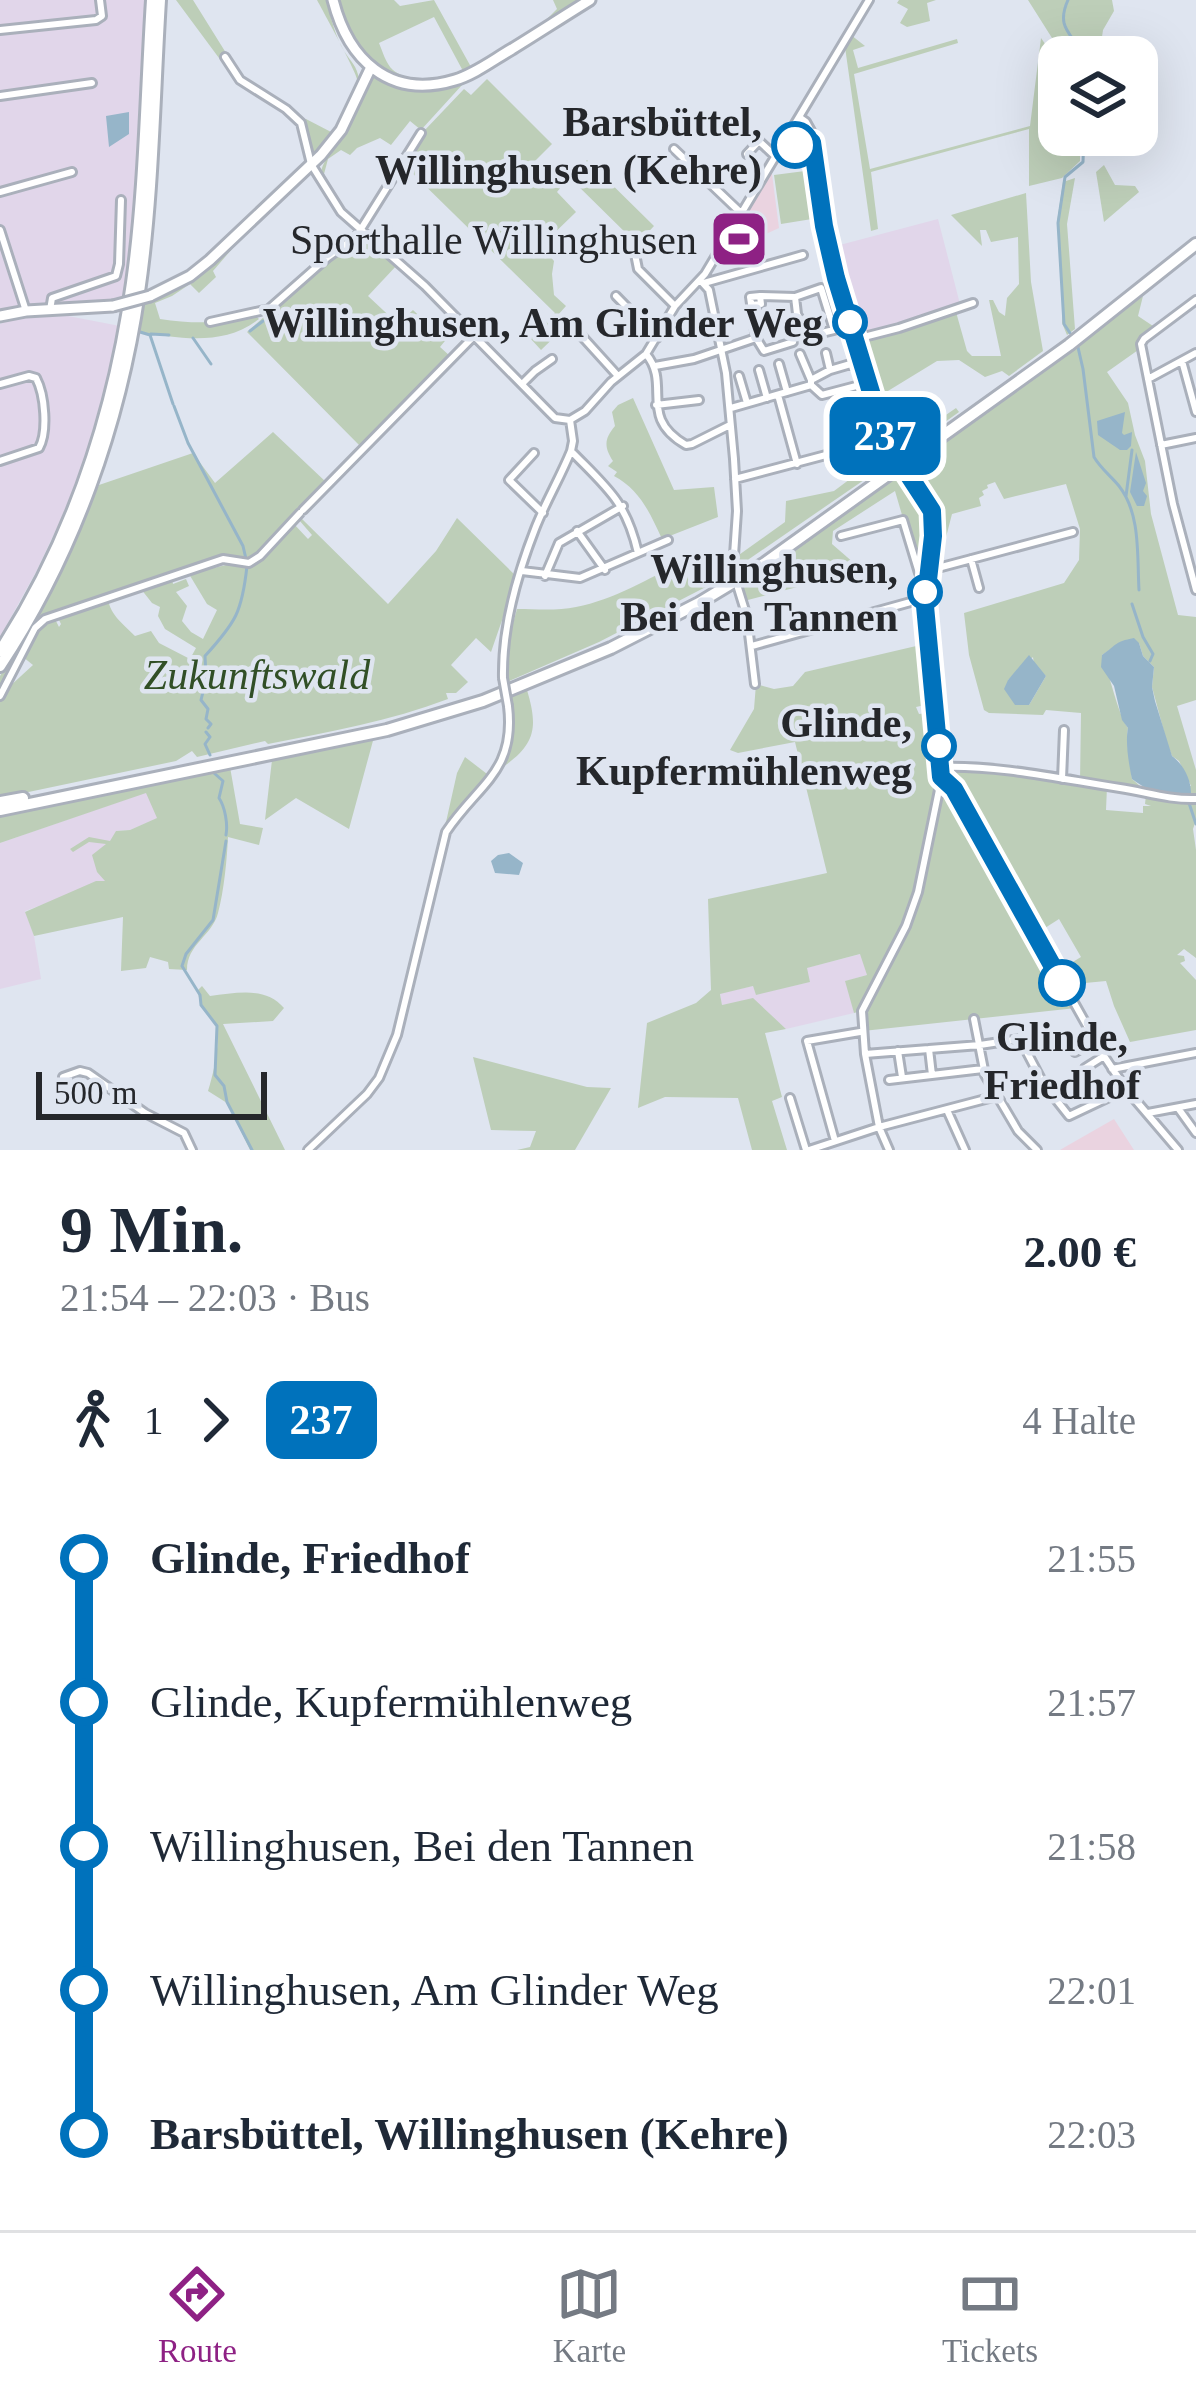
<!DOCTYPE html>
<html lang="de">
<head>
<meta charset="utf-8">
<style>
  body { margin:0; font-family:"Times New Roman",serif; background:#f6f6f7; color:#1f2937; height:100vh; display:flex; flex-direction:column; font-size:45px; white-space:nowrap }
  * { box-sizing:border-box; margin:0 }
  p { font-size:39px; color:#747a83 }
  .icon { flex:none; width:66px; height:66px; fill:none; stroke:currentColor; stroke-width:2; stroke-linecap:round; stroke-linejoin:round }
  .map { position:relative; height:1150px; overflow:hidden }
  .drawer { display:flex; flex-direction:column; background:#fff; flex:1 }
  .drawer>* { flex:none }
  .badge { padding:0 24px; border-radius:18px; font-size:42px; line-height:78px }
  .controls { position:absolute; left:1038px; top:36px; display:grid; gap:24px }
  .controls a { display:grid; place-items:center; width:120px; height:120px; border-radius:24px; background:#fff; box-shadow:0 12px 48px #0002; font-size:60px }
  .scale { position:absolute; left:36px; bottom:30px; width:231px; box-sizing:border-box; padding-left:12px; border:6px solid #25272b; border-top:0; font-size:33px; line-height:42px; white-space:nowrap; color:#25272b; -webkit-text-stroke:9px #dfe5f0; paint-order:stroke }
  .map>.badge { position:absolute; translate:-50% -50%; box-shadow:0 0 0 6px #fff }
  .legs { display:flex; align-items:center; gap:18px; height:132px; padding:0 60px; font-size:39px }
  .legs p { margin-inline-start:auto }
  .summary { display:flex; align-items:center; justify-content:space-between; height:204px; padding:0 60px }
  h1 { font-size:66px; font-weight:700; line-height:90px }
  ul { padding:0 60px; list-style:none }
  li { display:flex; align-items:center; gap:42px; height:144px; font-size:45px }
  li i { display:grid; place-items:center; width:18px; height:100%; margin:0 15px; background:currentColor }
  li i::after { content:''; width:30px; height:30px; margin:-15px; border:9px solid; border-radius:50%; background:#fff }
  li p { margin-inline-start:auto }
  li:first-child i { background:linear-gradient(#0000 50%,currentColor 0) }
  li:last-child i { background:linear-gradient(currentColor 50%,#0000 0) }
  .tab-bar { display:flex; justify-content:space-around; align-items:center; height:168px; border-top:3px solid #e0e1e3; background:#fff; font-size:33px; color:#747a83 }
  .tab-bar a { display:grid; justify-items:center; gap:6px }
  .tab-bar .current { color:#8e2184 }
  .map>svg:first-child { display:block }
</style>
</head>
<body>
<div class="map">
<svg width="1196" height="1150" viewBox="0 0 1196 1150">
  <rect width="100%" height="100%" fill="#dfe5f0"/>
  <path fill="#e1d6ea" d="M0,0H147L135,218L126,301L0,314Z
    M938,219L960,304L860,334L836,246Z
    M68,316L120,326L104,400L75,489L37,570L0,637V324L13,318Z
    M147,792L158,818L130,830L116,831L108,881L25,911L34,936L41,979L0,989V843Z
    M861,954L867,975L846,981L854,1013L786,1029L753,999L722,1005L720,993L753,986L756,994L810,982L806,968Z"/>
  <path fill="#ead3e0" d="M769,172L772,174L779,228L757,238L737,226Z
    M1114,1119L1134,1150H1060L1065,1147Z"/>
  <path fill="#bdceb8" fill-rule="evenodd" d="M176,0H193L241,77L236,81Z
    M317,0H326C331,17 335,36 344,51C351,62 357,66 359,79L338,130L315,152H311L302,123L306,119L333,133C341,119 356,95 357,79C357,73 323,11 317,0Z
    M339,0H394L400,6L434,0L471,67L538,28L557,9L553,0H587L459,76C421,84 381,79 356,44C347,31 344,15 339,0ZM434,17L463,71C446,77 408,84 393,70C386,64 382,50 379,43Z
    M899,0H936L927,3L930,21L907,27L900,23L908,9L897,3Z
    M1028,0H1112L1114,11L1103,30L1099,57H1064Z
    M851,35L865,46L853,50L858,68L957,39L958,43L854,74L870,169L1030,126L1041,38L1059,64V135H1080V161L1062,178L1029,186V129L871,172L878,229L871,231L845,47Z
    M375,75L393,83L463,84L421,130L410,121L391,145L380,138L357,148L350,155L341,150L328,159L324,174L333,193L331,194L321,171C325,157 334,150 341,137C352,117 360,93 375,75Z
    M487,79L552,144L535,161L561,187L557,192L576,212L541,246L554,261L552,274L554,295L566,306L557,316L566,326L541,350L530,338L555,313L403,164L423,132L464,89L471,95Z
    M587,160L654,226L637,244L570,178Z
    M1104,165L1115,185L1135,186L1139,192L1104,222L1096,172Z
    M805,171L812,219L781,224L774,175Z
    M1075,178L1067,224L1075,329L1067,335L1062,323L1063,306L1057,222L1063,182Z
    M1026,193L1031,282L1043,351L1009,376L1002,371L985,377L959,360L937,361L883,394L884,403L911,439L956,408L959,412L899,455L885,430L861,341L956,312L967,351L972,356H1001L989,300H993L999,312L1005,316L1007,298L1019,284L1018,237L991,242L986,230H980L982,246L951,215Z
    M257,220L213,271L216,277L199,293L190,284L172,296L155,303L160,319C194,324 222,324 255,315L259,319C223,347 180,338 138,332L142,303L211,264Z
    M363,237L398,264L368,296L398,324L413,310L435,331L440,327L449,336L440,347L450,356L362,448L247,332L331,258Z
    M1143,296L1138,316L1156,328L1139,340L1141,348L1107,372L1128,403L1135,435L1145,461L1151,514L1178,615L1196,617V700L1177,706L1196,770V820L1193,829L1196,850V958L1184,949L1177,955L1184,956L1185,961L1180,963L1196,980V1030L1130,1042L1114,1006L1106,981L1064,985L1076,1008L863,1031L861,1011L854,1013L845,981L867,975L860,954L807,968L810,982L756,995L753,986L720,994L722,1005L753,998L786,1029L765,1033L782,1097L772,1101L787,1150H752L738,1098L665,1097L638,1108L647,1023L696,1003L711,990L708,899L827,873L795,742L738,753L730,750L754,709L756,684L774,689L793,686L805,672L929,643L934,703L916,707L919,714L935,712L939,768H974L1080,782L1081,713L1046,710L1043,715L989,713L984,710L969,655L964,613L1064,583L1079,560L1080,529L1066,484L1004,499L995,482L987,485L988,488L982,491L984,495L979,498L981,506L952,514L944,545L936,544L932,550C939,511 928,498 907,468ZM1139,643L1143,656L1154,667L1152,687L1167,743L1172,756L1179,761L1191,786H1140L1132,779C1131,762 1125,744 1128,728C1117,712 1110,675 1102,655L1111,649ZM1033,657L1034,665L1046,676L1029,705L1008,680ZM1107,787L1146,795L1145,804L1151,806H1143V813L1106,810ZM1059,919L1081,957L1056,972L1034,935Z
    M856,344L896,458L736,568V557L785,522L786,501L834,491L882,455L852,345Z
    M633,398L674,490L714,487L718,517L662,539C650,513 640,490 614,476L617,472L608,466L613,461C604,447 604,439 615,426L612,412L618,405Z
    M273,432L327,483L253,559C242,564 232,556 220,558L108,596C108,613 123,624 135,636L151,631L159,643L190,659L196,648L165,629L158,616L160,607L152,603L141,589L172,578L173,584L186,579L189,586L176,592L187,606L182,621L191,632L203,639L217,610L207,604L189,574L226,565L228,560L246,565L254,562L293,523L308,539L312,535L299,520L300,517L388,604L436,551L457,518L517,577L491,652L476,638L451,665L468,682L456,693H446L448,699C390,721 329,732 268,744L265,741L197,757L192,751L176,761L0,798V701L9,687L33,665L23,657L40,625L54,617L59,627L61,624L57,616L105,598L40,620L0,692V676L36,616L99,485L193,453L215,483Z
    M904,470C936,517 932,517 926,572L919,573L895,491L833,531L832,544L862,570L744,601L739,584Z
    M684,562L689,583L730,565L729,575L599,642L507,682L506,648L517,609C536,609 557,611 576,607C614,600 648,578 684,562Z
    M527,690C538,727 536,744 503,767C512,742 512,722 510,696Z
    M374,737L349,829L296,798L265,820L272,760Z
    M465,757L491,777L461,805L444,831L457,773Z
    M230,767L240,824L263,828L259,845L228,837C227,859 224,891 218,913C212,936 187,944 187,970L169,969L168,962L150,957L146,968L121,971L123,917L34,936L25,912L96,881H105L97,872L92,855L106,844L89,842L73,852L70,849L89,837L110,841L116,831L130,830L157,818L146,793L0,843V816Z
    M202,986L210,996C236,993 266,986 284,1008L273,1021L223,1024L285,1150H250L227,1103L208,1091C213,1075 221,1043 216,1027C210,1010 200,1015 198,990Z
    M473,1057L587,1087L611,1088L575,1150H517L530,1147L536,1131L491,1130Z"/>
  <path fill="#96b5c9" d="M129,112V134L109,147L106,116Z
    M1125,412L1122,433L1124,435L1132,432L1131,446L1127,450H1120L1098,435L1097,421Z
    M1136,452L1146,483L1143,491L1147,496L1144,506H1137L1130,492Z
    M1134,638L1139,643L1143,656L1154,667L1152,687L1155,701L1172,756C1183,764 1191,779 1191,793C1173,800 1147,791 1132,779C1129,765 1125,742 1128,728L1122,720L1114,686L1101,667L1102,655C1118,644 1114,642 1134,638Z
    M1029,655L1046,676L1029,705H1015L1004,689L1008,680Z
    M509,853L523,863L519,875L495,873L491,861L498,855Z"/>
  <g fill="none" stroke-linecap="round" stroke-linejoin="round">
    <path stroke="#96b5c9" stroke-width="3" d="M1068,0C1055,29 1073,33 1084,57
      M250,331L263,321
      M140,332L150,335L173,404
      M1070,333L1064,324L1058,223L1065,177L1083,162L1084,135
      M151,334L169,335
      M193,338L211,364
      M1077,343L1083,369L1094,457C1101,469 1111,476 1119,486C1141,514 1137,556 1139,590
      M174,406L188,443L243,546L246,559
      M1126,496L1132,450
      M1132,604L1143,637L1153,654L1150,661
      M208,728L211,724L206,719L208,709L201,700L203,692L194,685L204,682L206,677L205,656C236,622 242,612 247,566
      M206,732L210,737L205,744L210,755
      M214,773L223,781L219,798C225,807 228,824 226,835
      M1189,803L1196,824
      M226,841L213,920L186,954L182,966L200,995L201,1005L217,1026L215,1075L224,1086L227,1102L252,1150"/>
    <g stroke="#aab0bb" stroke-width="12">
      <path id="minor" d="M0,30L96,20L102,16L100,0
        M225,57L240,80L286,109L301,123L311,164L341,212L425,286L549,412L555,418L570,420
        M0,96L92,83
        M799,117L806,122L811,131L824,226L836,278L883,431L896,455
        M674,149L741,213
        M747,154L759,141L775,156
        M0,192L72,172
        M0,230L26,311
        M635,254L638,269L675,306
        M700,280L709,290L726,373L734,459L737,511L733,570
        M704,283L803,255
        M616,296L657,338
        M760,296L795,297L797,314L809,336L834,330L821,288L795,297
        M1196,300L1144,339L1141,344L1173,504L1196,590
        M50,310L52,298L116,276L119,264L121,200
        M210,322L269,309L328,257L356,237L421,133
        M754,322L771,319
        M579,333L618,376
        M756,338L764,351L793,342
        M856,339L899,328L973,303
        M856,341L849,343L879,441L874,443
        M826,353L830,370
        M646,354C672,385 637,417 686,445L692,444L730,425
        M800,354L811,380
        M1182,361L1196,412
        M779,364L787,392
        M655,366L694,359L756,338L750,297L760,296L761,304L751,305
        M759,370L767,398
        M739,376L747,403
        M1148,379L1196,353
        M0,384L29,376L36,378C45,395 48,432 39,448L0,461
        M522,384L535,371L552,359
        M811,385L822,395L860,385
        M778,395L797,464
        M656,405L699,400
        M731,408L811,385V380L830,370L854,363
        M570,420L585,411L611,382L646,354L675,306L705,274L869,0
        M1161,445L1196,438
        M571,451C607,488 626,501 638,553
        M534,453L509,480L543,513
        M735,479L860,446
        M303,510L475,335
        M577,531L605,570
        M841,536L903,520L919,573L1073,532
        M971,559L979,588
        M522,571L580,578L668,540
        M545,576L559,543L623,506
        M738,588L747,617L755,684
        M752,646L925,598
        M503,678C502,629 517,575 535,529C545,503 560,478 571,451L573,441L570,420
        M0,696L35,628L45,619L223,559L249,563L260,556L300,513
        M940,767C1000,765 1061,779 1120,788C1146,792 1170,800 1196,799
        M941,777L958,796L1104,1056L1126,1089L1178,1150
        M1062,779L1064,730
        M974,1019L985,1075L1018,1131L1037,1150
        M929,1049L932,1075
        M898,1051L902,1077
        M1075,1052L1095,1041
        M865,1054L980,1045L1020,1039L1043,1083L1069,1116L1126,1089
        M1085,1068L1104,1056
        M1112,1069L1196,1053
        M63,1077L80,1071L88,1073L145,1113L184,1133L192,1150
        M889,1080L983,1069
        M790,1098L806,1150
        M1178,1108L1196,1133
        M947,1110L965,1150
        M1148,1113L1196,1104
        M835,1141L807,1041L860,1032
        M308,1150L367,1094L379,1078L397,1035L446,832C478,784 516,772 508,706
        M809,1150L879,1127L997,1096
        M889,1150L879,1127L865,1054L862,1011L906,926L918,892L940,785L937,713L925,606L933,516L929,504L908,472"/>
    </g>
    <g stroke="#aab0bb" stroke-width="15">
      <path id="major" d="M333,0C348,59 389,100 455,80C475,74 493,60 512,49C538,33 564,16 590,0
        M150,296L190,276L210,260L321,155L341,130L371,67
        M0,316L26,311L113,306"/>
    </g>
    <g stroke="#aab0bb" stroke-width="16">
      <path id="highway" d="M0,651C72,540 114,413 132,283C145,190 146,94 152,0
        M0,666C74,554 120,424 139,292C153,196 154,97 160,0
        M0,802L23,798
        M0,810L387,730L483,701L611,648L699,603L765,563L1069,345L1196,244"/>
    </g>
    <use href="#minor" stroke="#fff" stroke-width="6"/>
    <use href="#major" stroke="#fff" stroke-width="9"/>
    <use href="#highway" stroke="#fff" stroke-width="10"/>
    <g stroke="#aab0bb" stroke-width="12" stroke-linecap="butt">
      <path id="minor-bridge" d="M896,455L908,472
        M503,678L508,706"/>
    </g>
    <g stroke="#aab0bb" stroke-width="15" stroke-linecap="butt">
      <path id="major-bridge" d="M113,306L150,296"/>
    </g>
    <use href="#minor-bridge" stroke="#fff" stroke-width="6"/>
    <use href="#major-bridge" stroke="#fff" stroke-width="9"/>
  </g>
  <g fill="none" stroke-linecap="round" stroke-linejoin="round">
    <g stroke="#fff" stroke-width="27">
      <path id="line-1" d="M795,145L812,142L824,226L836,278L882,428L891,448L932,511L933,536L925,606L941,777L954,789L1062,983"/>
    </g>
    <use href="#line-1" stroke="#0072bc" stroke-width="18"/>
  </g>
  <defs>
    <g id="stadium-square" transform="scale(3)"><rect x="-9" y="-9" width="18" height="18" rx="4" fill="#8e2184" stroke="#dfe5f0"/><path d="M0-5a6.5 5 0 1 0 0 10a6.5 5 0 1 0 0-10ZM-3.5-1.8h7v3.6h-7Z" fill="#fff"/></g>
  </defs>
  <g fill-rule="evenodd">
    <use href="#stadium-square" x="739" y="239"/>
  </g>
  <g fill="#fff" stroke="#0072bc" stroke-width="6">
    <circle cx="795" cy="145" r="21"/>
    <circle cx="850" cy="322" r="15"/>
    <circle cx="925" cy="592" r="15"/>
    <circle cx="939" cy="746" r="15"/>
    <circle cx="1062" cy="983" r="21"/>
  </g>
  <g text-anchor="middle" stroke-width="9" stroke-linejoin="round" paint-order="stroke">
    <g font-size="42" font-weight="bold" fill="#25272b" stroke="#dfe5f0" text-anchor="end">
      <text x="762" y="136">Barsbüttel,<tspan x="762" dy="48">Willinghusen (Kehre)</tspan></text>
      <text x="823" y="337">Willinghusen, Am Glinder Weg</text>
      <text x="898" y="583">Willinghusen,<tspan x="898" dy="48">Bei den Tannen</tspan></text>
      <text x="912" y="737">Glinde,<tspan x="912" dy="48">Kupfermühlenweg</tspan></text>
      <text x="1062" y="1051" text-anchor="middle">Glinde,<tspan x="1062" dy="48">Friedhof</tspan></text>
    </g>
    <g font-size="42" fill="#25272b" stroke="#dfe5f0" text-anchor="end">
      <text x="697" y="254">Sporthalle Willinghusen</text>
    </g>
    <g font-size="42" font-style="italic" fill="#314f26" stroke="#dfe5f0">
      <text x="257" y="689">Zukunftswald</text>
    </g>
  </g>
</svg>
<div class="controls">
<a><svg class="icon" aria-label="layers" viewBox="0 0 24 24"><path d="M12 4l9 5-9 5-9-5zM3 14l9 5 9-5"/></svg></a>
</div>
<div class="scale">500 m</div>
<b class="badge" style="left:885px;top:436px;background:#0072bc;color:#fff">237</b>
</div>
<section class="drawer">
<div class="summary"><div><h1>9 Min.</h1><p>21:54 – 22:03 · Bus</p></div><b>2.00 €</b></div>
<div class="legs"><svg class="icon" aria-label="walk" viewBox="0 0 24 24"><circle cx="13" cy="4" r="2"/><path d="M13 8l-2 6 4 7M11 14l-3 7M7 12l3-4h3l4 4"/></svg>1<svg class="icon" aria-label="forward" viewBox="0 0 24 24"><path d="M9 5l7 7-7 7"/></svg><b class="badge" style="background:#0072bc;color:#fff">237</b><p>4 Halte</p></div>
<ul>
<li><i style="color:#0072bc"></i><b>Glinde, Friedhof</b><p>21:55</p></li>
<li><i style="color:#0072bc"></i><span>Glinde, Kupfermühlenweg</span><p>21:57</p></li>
<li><i style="color:#0072bc"></i><span>Willinghusen, Bei den Tannen</span><p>21:58</p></li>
<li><i style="color:#0072bc"></i><span>Willinghusen, Am Glinder Weg</span><p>22:01</p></li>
<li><i style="color:#0072bc"></i><b>Barsbüttel, Willinghusen (Kehre)</b><p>22:03</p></li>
</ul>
</section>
<nav class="tab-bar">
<a class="current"><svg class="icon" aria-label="directions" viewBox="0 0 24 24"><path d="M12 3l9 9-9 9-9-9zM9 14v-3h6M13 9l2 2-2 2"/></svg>Route</a>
<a><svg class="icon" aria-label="map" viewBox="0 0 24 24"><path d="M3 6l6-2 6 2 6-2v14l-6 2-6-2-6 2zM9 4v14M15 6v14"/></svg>Karte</a>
<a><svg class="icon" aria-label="tickets" viewBox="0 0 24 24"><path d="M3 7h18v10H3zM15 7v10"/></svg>Tickets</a>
</nav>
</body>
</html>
